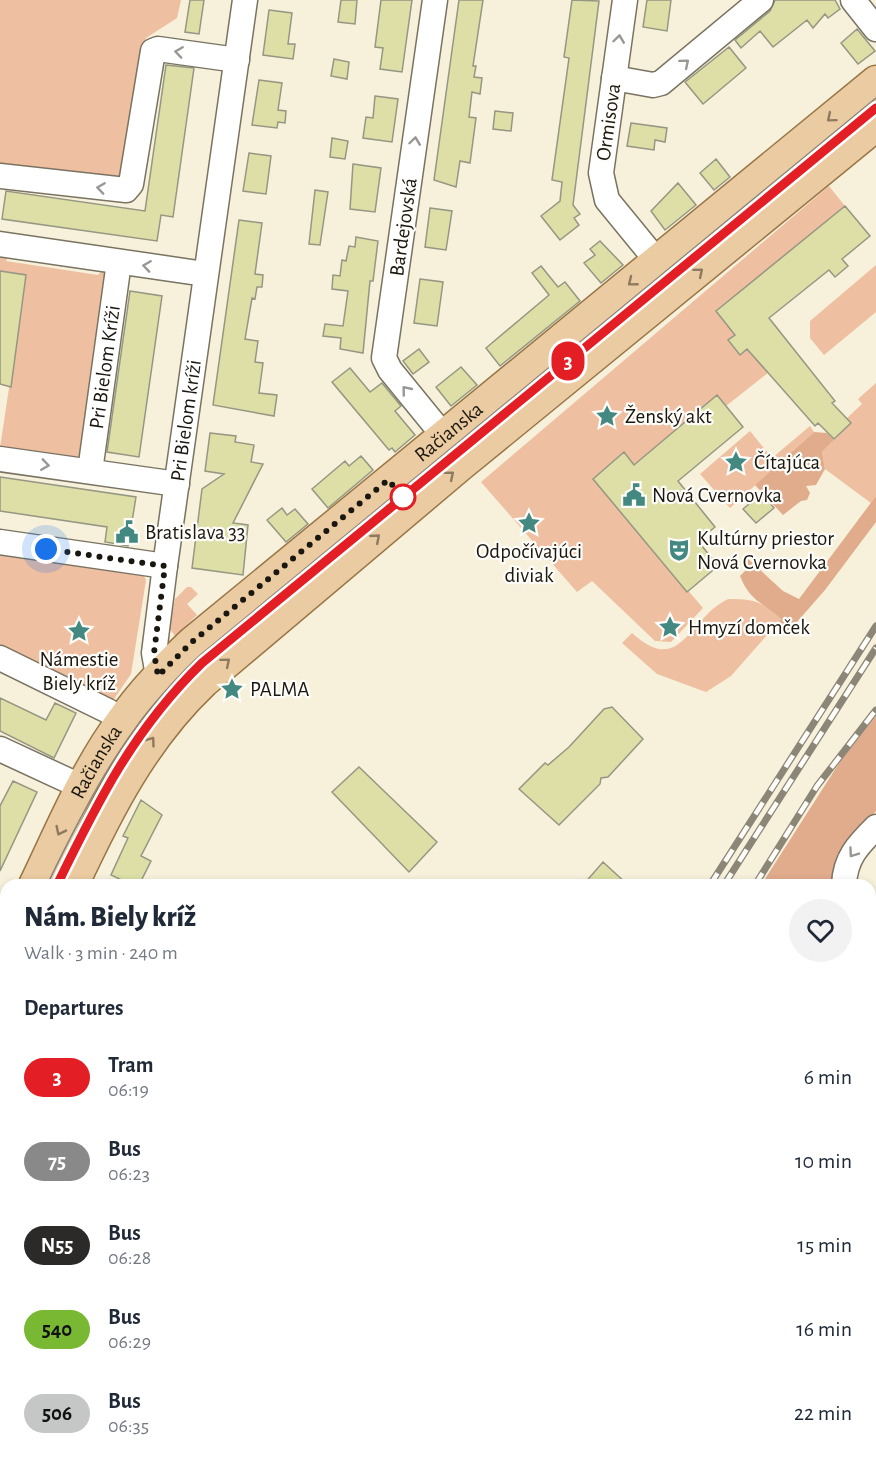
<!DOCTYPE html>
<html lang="en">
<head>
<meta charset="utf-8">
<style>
  body { margin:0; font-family:"Alegreya Sans",sans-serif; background:#f2f2f3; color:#1f2937; height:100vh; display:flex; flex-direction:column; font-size:22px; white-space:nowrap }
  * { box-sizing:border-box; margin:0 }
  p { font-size:20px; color:#747a83 }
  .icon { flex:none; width:33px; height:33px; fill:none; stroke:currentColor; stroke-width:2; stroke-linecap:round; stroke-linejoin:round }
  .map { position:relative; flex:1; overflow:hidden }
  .drawer { position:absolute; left:0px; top:879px; width:876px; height:590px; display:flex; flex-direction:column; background:#fff; border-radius:18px 18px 0 0; box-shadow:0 3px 9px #0003 }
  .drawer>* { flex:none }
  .badge { padding:0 12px; border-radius:20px; font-size:21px; line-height:39px }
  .you { position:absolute; width:30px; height:30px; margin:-15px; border:4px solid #fff; border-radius:50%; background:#1a73e8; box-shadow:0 0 0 9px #1a73e833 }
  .map>.badge { position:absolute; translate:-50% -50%; box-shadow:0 0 0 3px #fff }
  h2 { padding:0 24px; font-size:22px; line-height:54px }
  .round { display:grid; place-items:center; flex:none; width:63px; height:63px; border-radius:32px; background:#f2f2f3 }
  .head { display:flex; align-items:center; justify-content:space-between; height:102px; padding:0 24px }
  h1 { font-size:28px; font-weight:800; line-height:45px }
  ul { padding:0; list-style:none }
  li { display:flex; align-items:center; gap:18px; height:84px; padding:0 24px }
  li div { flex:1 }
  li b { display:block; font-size:22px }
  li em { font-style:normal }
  li .badge { min-width:66px; font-weight:700; text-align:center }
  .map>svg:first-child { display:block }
</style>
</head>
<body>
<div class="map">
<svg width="876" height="1468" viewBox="0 0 876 1468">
  <rect width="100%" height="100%" fill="#f7f0db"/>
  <path fill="#efbfa1" d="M0,0H181L177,18L146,38L125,181L0,170Z
    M829,186L845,206L823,225L747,349L769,372L726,406L716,396L634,465L624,453L593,479L703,608L671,642L655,641L592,581L577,592L481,482Z
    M0,250L11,251L6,261L98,275L107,265L85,460L0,448L26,275L0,271Z
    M876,265V312L824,355L810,338V321Z
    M876,383V496L871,503L825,469L822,452L851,423L847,418L862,404L858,399Z
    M810,426L814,432L730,508L700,474L750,431L772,458Z
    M0,551L144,576L146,580L131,674L110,705L0,653Z
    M187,587H191L198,594L187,604L197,615L175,636L169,628L175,599Z
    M728,599C755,599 761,601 781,619L731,676L706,692L657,674L622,643L632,633C681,678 688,618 728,599Z
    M870,1290L876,1296V1468H831L826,1463L870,1462Z"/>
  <path fill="#e0ac8c" d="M814,432L827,433L834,440L822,452L825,469L816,485L806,486L810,493L807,500L801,501L783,515L755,485Z
    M876,496V522L825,590L789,631L782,635L771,630L781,619C762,602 750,601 740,576L748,568L747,558L783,591L799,599Z
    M876,716V811L837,855L835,885H761L843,757Z
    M727,1462L731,1468H597L596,1463Z"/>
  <path fill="#dddfa6" stroke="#959783" stroke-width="1.5" d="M190,0H204L199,34L185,32Z
    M341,0H357L355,24L338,22Z
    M381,0H412L402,72L380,69L383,48L375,47Z
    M459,0H483L473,66H476L474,77L482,78L480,94L472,92L469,117L476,118L470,163L460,161L456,187L434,180Z
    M572,0L599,1L573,205L580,214L574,218L579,225L560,240L541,216L560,201L562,182L552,180L569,58L564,57Z
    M647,0H671L667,31L643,27Z
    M775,0H835L840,9L828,18L825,14L813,28L807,20L773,47L760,31L741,48L735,40L770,11Z
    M269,10L292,13L288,44H295L293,59L263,55Z
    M857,29L875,51L858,64L841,43Z
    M729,47L746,68L703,104L685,82Z
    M334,59L349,62L347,79L331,76Z
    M166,65L194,68L173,217L161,215L157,241L2,219L6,191L145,211Z
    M259,80L282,83L278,110L286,111L285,123L278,122L277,128L252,125Z
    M375,96L398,99L392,142L363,138L366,117L373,118Z
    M495,111L513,113L511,131L493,129Z
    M631,123L667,128L665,142L655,140L654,150L627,146Z
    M332,138L348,141L345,159L330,157Z
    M249,153L271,156L266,194L243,191Z
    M716,159L730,177L714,190L700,173Z
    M353,164L381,168L375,212L350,209Z
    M678,183L696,205L665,230L651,211Z
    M315,190L328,192L320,245L309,244Z
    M845,206L870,236L842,259L848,266L835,277L829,270L769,318L835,401L832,403L851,423L834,439L818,423L815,426L747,349L740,355L728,340L735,335L716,311Z
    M430,208L452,211L446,250L425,247Z
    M239,220L262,223L255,274L263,275L262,287H257L255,299L252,298L245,339L258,341L255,362L263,363L259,393L277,395L274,416L213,405Z
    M356,237L378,241L373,281H370L363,353L340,349L341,338L323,336L325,324L343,326L348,291L332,289L333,275L340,276L342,260L346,261L349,246L355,247Z
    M600,241L623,265L601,283L584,263L595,255L590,249Z
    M541,266L558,287L565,282L580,301L500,366L486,348L549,295L532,273Z
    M0,271L26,275L11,387L0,384Z
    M420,279L443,282L437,326L414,323Z
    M130,291L162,296L139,457L107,452Z
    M419,349L429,362L413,374L403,361Z
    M461,367L477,385L451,406L436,387Z
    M350,368L370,392L382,383L401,406L395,411L415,435L395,452L392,448L389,450L332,382Z
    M717,395L743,427L678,481L715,527L698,541L718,566L687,592L593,479L624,452L634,465Z
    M210,433L236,436L235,442L254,445L251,462L263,464L233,523L248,525L243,575L192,568L202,489L224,474L205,471Z
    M361,456L373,470L328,508L312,489L345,461L349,466Z
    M0,477L136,497L128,546L105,542L107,527L0,511Z
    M762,493L774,508L756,523L743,509Z
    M282,508L287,515L295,509L308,524L286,542L267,520Z
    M0,698L46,720L55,703L76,713L54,758L0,731Z
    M612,707L643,739L608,777L601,778L600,784L559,825L519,789L545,763L548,765L569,747L604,709Z
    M359,767L437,842L409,872L332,792Z
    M13,781L37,792L0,871V806Z
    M141,800L162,815L141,856L151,861L139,885H132L111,875L128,838L123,836Z
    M603,862L628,885H583Z"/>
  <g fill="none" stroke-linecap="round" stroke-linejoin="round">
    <g stroke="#797361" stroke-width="27">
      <g id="minor">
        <path d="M435,0L384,358L390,370L443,435"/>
        <path d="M625,0L601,173L607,200L657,261"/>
        <path d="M853,0L876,29"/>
        <path d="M614,78L653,85L661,83L761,0"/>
        <path d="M0,176L126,190L131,184L153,51L158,49L237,60"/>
        <path d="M0,244L205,274"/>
        <path d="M0,459L177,484"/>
        <path id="s1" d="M90,471L119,262"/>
        <path d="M0,542L165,566"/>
        <path d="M0,658L108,711L121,721"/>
        <path id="s2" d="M158,676L154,653L165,566L245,0"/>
        <path d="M0,749L82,787"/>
        <path d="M844,885C845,858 858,845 876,827"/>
        <path d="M870,951L876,964"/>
        <path d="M870,1086L876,1080"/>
        <path d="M870,1254L876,1260"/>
      </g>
    </g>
    <g stroke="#997546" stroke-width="33">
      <g id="major">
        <path id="s3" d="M34,885C61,829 85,770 122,720C142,691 167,666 192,642L876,81"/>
        <path d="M73,885C108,810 143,740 204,682L460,466L876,126"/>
        <path d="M0,955L6,943"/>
        <path d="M0,1037L6,1024"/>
      </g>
    </g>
    <use href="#minor" stroke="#fff" stroke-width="24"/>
    <use href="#major" stroke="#ebcba1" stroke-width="30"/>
    <path stroke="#8b8678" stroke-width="1.5" d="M47,885C90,796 126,726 198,657L876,98
      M57,885L92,815
      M0,983L6,971
      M0,1005L6,993"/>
    <g stroke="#8b8678" stroke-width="7">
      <path id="rail" d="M710,885L876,626
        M724,885L876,648
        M755,885L817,786L876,710
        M0,1202L6,1208
        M236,1462L241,1468
        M516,1462V1468
        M534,1462L535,1468
        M549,1462L550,1468
        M561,1462L562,1468
        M574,1462V1468
        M586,1462V1468
        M406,1468L407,1462
        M417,1468L418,1462
        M491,1468L492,1462
        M504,1468V1462"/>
    </g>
    <use href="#rail" stroke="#fefdf9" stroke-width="4.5" stroke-dasharray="14" stroke-linecap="butt"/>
  </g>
  <defs><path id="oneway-chevron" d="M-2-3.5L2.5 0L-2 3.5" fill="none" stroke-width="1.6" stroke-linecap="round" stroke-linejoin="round" transform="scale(1.5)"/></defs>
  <g stroke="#989793">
    <use href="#oneway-chevron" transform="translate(619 39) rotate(-82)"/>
    <use href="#oneway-chevron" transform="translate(179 52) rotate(-172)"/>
    <use href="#oneway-chevron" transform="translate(685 63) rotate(-40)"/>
    <use href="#oneway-chevron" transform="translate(415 141) rotate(-82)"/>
    <use href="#oneway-chevron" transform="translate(101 188) rotate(-172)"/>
    <use href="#oneway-chevron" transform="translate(147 266) rotate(-172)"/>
    <use href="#oneway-chevron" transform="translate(406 390) rotate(-129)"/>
    <use href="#oneway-chevron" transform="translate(45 465) rotate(8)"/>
    <use href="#oneway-chevron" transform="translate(853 853) rotate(125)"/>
  </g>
  <g stroke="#8d7a60">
    <use href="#oneway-chevron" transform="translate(831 118) rotate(140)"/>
    <use href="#oneway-chevron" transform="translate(699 272) rotate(-40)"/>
    <use href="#oneway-chevron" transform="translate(632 282) rotate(141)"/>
    <use href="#oneway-chevron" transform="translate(450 475) rotate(-40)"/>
    <use href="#oneway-chevron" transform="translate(376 538) rotate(-41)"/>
    <use href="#oneway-chevron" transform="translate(226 662) rotate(-40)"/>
    <use href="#oneway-chevron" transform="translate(151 741) rotate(-54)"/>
    <use href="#oneway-chevron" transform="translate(60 831) rotate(116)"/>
  </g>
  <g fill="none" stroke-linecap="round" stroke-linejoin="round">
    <g stroke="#fff" stroke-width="14">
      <path id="line" d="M57,885C98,801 134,729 202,663L876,108"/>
    </g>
    <use href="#line" stroke="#e31e24" stroke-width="9"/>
    <path stroke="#1a1710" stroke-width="6" stroke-dasharray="0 10.8" d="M46,549L165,566L154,653L158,676L192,642L388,480L403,497"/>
  </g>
  <defs>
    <g id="sight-bare" transform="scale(1.8)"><path d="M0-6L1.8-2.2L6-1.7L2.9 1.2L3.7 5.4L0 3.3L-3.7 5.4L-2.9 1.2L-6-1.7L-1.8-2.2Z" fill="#438981" stroke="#fefdf9" stroke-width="2.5" paint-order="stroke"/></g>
    <g id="civic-bare" transform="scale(1.8)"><path d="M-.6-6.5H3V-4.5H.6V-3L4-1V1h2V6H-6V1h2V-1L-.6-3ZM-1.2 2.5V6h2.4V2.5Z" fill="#438981" stroke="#fefdf9" stroke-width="2.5" paint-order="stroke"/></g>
    <g id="theatre-bare" transform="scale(1.8)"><path d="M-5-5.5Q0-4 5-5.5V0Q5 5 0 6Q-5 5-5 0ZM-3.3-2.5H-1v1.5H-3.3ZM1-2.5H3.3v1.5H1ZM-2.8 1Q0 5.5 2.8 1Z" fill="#438981" stroke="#fefdf9" stroke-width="2.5" paint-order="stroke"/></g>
  </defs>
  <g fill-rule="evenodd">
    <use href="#sight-bare" x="607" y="416"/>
    <use href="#sight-bare" x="736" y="462"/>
    <use href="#civic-bare" x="634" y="495"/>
    <use href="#sight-bare" x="529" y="523"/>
    <use href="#civic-bare" x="127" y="532"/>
    <use href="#theatre-bare" x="679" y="550"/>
    <use href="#sight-bare" x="670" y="627"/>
    <use href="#sight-bare" x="79" y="631"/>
    <use href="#sight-bare" x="232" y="689"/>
  </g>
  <circle fill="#fff" stroke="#e31e24" stroke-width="3" cx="403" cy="497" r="12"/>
  <g text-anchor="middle" stroke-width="4.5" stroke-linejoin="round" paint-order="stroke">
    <g font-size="21" fill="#1a1710" stroke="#fefdf9">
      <text transform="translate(608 122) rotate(-82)" y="7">Ormisova</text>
      <text transform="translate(403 227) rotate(-82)" y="7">Bardejovská</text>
      <text dy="7" stroke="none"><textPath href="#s1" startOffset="105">Pri Bielom Kríži</textPath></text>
      <text dy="7" stroke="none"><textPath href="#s2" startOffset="258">Pri Bielom kríži</textPath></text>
      <text dy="7" stroke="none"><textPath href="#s3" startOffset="624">Račianska</textPath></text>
      <text dy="7" stroke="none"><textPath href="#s3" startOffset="138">Račianska</textPath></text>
    </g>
    <g font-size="21" fill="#1a1710" stroke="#fefdf9" text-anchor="start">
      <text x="625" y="423">Ženský akt</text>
      <text x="754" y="469">Čítajúca</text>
      <text x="652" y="502">Nová Cvernovka</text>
      <text x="145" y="539">Bratislava 33</text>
      <text x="697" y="545">Kultúrny priestor<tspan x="697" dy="24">Nová Cvernovka</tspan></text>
      <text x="529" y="558" text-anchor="middle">Odpočívajúci<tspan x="529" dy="24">diviak</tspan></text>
      <text x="688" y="634">Hmyzí domček</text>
      <text x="79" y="666" text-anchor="middle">Námestie<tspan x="79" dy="24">Biely kríž</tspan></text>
      <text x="250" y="696">PALMA</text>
    </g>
  </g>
</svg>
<div class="you" style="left:46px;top:549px"></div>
<b class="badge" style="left:568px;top:361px;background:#e31e24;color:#fff">3</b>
<section class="drawer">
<div class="head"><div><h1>Nám. Biely kríž</h1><p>Walk · 3 min · 240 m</p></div><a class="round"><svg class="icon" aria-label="heart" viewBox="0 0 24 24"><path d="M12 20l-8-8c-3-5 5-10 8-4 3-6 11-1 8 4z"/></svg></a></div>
<h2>Departures</h2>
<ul>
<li><span class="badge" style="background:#e31e24;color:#fff">3</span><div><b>Tram</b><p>06:19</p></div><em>6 min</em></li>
<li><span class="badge" style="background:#898989;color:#fff">75</span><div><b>Bus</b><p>06:23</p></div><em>10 min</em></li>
<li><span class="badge" style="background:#2b2a29;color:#fff">N55</span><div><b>Bus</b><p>06:28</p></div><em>15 min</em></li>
<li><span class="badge" style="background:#78b833;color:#111">540</span><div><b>Bus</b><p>06:29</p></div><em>16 min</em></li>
<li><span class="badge" style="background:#c5c6c6;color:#111">506</span><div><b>Bus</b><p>06:35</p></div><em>22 min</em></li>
</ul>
</section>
</div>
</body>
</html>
